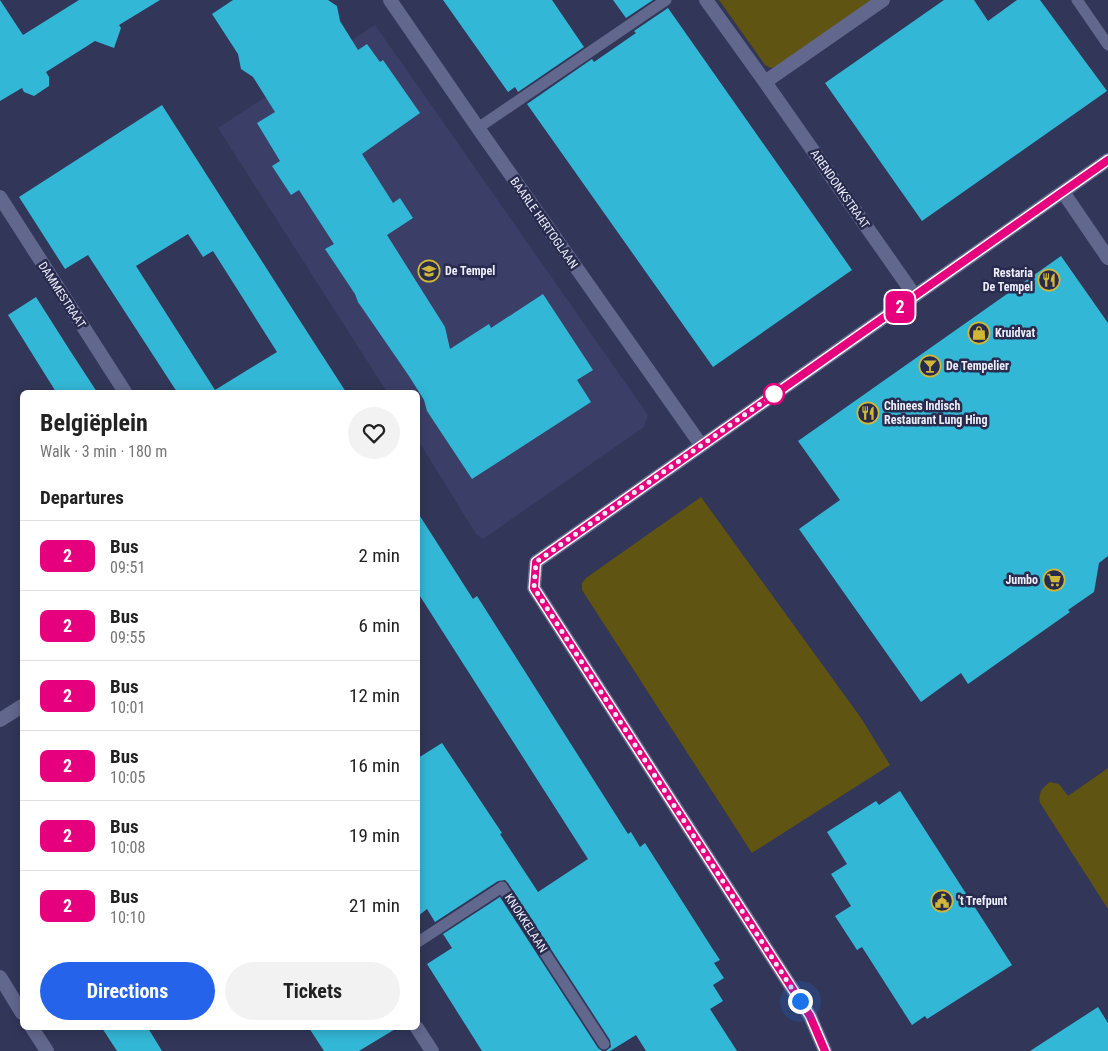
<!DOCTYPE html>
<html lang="en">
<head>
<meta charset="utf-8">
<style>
  body { margin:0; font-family:"Roboto Condensed",sans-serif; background:#f2f2f2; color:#222; height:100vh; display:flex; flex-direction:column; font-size:19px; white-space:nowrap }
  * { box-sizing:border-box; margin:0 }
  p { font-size:16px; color:#767676 }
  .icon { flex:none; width:28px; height:28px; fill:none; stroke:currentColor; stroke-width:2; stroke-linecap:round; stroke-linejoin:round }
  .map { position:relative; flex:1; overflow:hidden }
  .sheet { position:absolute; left:20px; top:390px; width:400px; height:640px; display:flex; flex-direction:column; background:#fff; border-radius:8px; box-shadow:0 2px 12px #0003 }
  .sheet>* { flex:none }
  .badge { padding:0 10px; border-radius:8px; font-size:18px; line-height:32px }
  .you { position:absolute; width:25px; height:25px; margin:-12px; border:4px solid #fff; border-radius:50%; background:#1a73e8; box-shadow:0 0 0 8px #1a73e833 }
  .map>.badge { position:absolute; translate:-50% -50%; box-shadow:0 0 0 2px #fff }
  h2 { padding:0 20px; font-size:19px; line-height:45px }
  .round { display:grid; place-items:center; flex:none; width:52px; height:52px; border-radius:26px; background:#f2f2f2 }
  .summary { display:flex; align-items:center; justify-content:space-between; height:85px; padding:0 20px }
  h1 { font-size:24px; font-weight:700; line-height:38px }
  .cta { display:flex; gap:10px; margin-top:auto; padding:10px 20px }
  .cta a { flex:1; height:58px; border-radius:30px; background:#2563eb; color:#fff; font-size:20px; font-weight:700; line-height:58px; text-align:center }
  .cta a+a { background:#f2f2f2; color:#222 }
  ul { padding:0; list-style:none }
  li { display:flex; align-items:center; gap:15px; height:70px; padding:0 20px; border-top:1px solid #e0e0e0 }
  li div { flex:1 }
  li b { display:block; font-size:19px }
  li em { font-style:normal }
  li .badge { min-width:55px; font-weight:700; text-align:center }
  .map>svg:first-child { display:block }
</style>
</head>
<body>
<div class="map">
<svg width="1108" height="1051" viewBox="0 0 1108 1051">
  <rect width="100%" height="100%" fill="#323658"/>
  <path fill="#3b3f68" d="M375,25L648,415L644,427L483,539L476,534L418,440V392H387L218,128Z"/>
  <path fill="#605412" d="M719,0H872L777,67L771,68L765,65Z
    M701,497L861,718L890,765L752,853L582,590V583L586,578Z
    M1108,768V909L1040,803C1038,793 1042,788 1050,782L1059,784L1068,796Z"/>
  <path fill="#33b7d7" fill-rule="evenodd" d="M0,0L23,35L79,0H160L119,25L121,28L114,48L95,41L46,72L49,77V86L34,96L24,92L22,88L0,101Z
    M233,0H328L337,6L340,21L358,50L367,44L380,62L383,60L420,113L362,154L393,203L400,198L413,218L387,235L445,327L450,349L489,324L491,328L543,294L593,370L577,380L591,402L472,479L427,411L424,400L409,376L358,302L355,294L325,249L334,244L299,190L291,195L272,166L280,161L257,123L275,112L253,77L241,69L238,54L212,14Z
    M443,0H552L584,47L518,92L515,87L508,92Z
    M613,0H653L626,18Z
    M944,0H974L988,21L1017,0H1040L1107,91L922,221L825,83Z
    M668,8L852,270L713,367L527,104L592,59L594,62L636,33L634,31Z
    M162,105L304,327L346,392H177L88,255L65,269L19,197ZM188,234L203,257L213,251L277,352L215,390L136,266Z
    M1061,256L1108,323V556L1099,563L1094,592L1068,610L1070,612L968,684L961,673L921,702L799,529L840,500L798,441Z
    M36,297L69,349L97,392H56L8,315Z
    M418,513L473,599L477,596L628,834L631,832L640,847L645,843L712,948L720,960L714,963L724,978L713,985L723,1001L710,1009L737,1051H646L636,1035L610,1051H606L611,1047L610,1040L508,883L505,880L498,881L435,922L427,909L418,916V758L442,743L502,833L500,834L538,892L588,859L418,593Z
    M900,791L1012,965L927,1019L925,1016L912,1025L862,947L857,950L835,916L851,906L831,874L847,864L827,832L876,801L879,805Z
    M500,897L598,1048L602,1051H482L427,964L452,948L443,934Z
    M1098,1007L1108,1023V1051H1030Z
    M102,1028H148L162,1051H117Z
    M309,1028H397L359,1051H324Z"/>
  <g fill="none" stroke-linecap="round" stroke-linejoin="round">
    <path stroke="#62678d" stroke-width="11" d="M1077,0L1108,45
      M478,128L666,0
      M418,942L502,887L604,1044"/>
    <path stroke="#62678d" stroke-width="14" d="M390,0L478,128L701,445
      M706,0L765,82L883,0
      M765,82L915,296
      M1063,192L1108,258
      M0,197L125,392
      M0,720L22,706
      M0,977L22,1013
      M32,1028L47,1051
      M417,1028L432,1051"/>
    <path stroke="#62678d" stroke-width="14" d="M825,1051L810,1016L534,588L536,562L1108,160"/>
  </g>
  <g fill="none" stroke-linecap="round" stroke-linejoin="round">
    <g stroke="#fff" stroke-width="11">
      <path id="line" d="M825,1051L810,1016L534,588L536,562L1108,160"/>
    </g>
    <use href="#line" stroke="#e6007e" stroke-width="8"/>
    <path stroke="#eceefb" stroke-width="5" stroke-dasharray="0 9" d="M774,394L536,562L534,588L800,1001"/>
  </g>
  <defs>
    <g id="school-ring" transform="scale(1.125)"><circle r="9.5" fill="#282b4d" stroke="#d0b736" stroke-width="1.5"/><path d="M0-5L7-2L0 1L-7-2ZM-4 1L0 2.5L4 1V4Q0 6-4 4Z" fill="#d0b736"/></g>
    <g id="restaurant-ring" transform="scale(1.125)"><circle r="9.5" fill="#282b4d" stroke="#d0b736" stroke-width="1.5"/><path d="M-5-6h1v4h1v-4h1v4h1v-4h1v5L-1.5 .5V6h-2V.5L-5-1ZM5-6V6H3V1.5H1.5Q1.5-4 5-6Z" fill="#d0b736"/></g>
    <g id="shop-ring" transform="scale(1.125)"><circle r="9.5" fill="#282b4d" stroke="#d0b736" stroke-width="1.5"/><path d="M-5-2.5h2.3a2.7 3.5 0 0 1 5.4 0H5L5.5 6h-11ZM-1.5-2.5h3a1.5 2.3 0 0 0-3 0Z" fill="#d0b736"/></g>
    <g id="bar-ring" transform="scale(1.125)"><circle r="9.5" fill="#282b4d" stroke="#d0b736" stroke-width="1.5"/><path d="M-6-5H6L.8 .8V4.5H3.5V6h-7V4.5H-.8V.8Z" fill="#d0b736"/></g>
    <g id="supermarket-ring" transform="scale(1.125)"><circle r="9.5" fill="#282b4d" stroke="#d0b736" stroke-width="1.5"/><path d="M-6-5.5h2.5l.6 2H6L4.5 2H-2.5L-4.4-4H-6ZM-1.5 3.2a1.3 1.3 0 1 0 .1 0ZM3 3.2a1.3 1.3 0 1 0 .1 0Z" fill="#d0b736"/></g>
    <g id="civic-ring" transform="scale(1.125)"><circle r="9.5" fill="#282b4d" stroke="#d0b736" stroke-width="1.5"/><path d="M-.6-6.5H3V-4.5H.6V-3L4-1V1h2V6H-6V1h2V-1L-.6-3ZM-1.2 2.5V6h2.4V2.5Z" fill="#d0b736"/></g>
  </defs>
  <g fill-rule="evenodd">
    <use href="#school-ring" x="429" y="271"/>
    <use href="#restaurant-ring" x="1049" y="280"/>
    <use href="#shop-ring" x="979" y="333"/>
    <use href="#bar-ring" x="930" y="366"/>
    <use href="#restaurant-ring" x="868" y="413"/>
    <use href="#supermarket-ring" x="1054" y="580"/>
    <use href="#civic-ring" x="942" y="901"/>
  </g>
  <circle fill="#fff" stroke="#e6007e" stroke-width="2.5" cx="774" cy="394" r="10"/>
  <g text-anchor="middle" stroke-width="5" stroke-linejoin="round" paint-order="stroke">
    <g font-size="12" fill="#eceefb" stroke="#282b4d">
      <text transform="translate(840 189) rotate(55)" y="4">ARENDONKSTRAAT</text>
      <text transform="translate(544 223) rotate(55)" y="4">BAARLE HERTOGLAAN</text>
      <text transform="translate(62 295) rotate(57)" y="4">DAMMESTRAAT</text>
      <text transform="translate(526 923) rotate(57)" y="4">KNOKKELAAN</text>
    </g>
    <g font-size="12" font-weight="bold" fill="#eceefb" stroke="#282b4d" text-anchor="start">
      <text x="445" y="275">De Tempel</text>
      <text x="1033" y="277" text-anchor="end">Restaria<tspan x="1033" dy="14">De Tempel</tspan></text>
      <text x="995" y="337">Kruidvat</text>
      <text x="946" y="370">De Tempelier</text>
      <text x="884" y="410">Chinees Indisch<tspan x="884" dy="14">Restaurant Lung Hing</tspan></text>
      <text x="1038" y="584" text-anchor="end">Jumbo</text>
      <text x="958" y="905">'t Trefpunt</text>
    </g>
  </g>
</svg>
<div class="you" style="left:800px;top:1001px"></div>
<b class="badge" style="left:900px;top:307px;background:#e6007e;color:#fff">2</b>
<section class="sheet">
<div class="summary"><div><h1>Belgiëplein</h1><p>Walk · 3 min · 180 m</p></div><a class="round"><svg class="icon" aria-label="heart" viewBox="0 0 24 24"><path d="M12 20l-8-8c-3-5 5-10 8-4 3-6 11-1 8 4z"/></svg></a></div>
<h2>Departures</h2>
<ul>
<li><span class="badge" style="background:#e6007e;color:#fff">2</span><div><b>Bus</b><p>09:51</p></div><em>2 min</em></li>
<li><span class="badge" style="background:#e6007e;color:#fff">2</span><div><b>Bus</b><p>09:55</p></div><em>6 min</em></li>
<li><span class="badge" style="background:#e6007e;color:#fff">2</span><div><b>Bus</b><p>10:01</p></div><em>12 min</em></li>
<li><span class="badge" style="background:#e6007e;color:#fff">2</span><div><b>Bus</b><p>10:05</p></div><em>16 min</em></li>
<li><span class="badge" style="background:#e6007e;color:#fff">2</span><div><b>Bus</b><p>10:08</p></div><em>19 min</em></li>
<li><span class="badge" style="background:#e6007e;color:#fff">2</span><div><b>Bus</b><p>10:10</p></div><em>21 min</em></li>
</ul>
<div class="cta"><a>Directions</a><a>Tickets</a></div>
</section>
</div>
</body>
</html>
